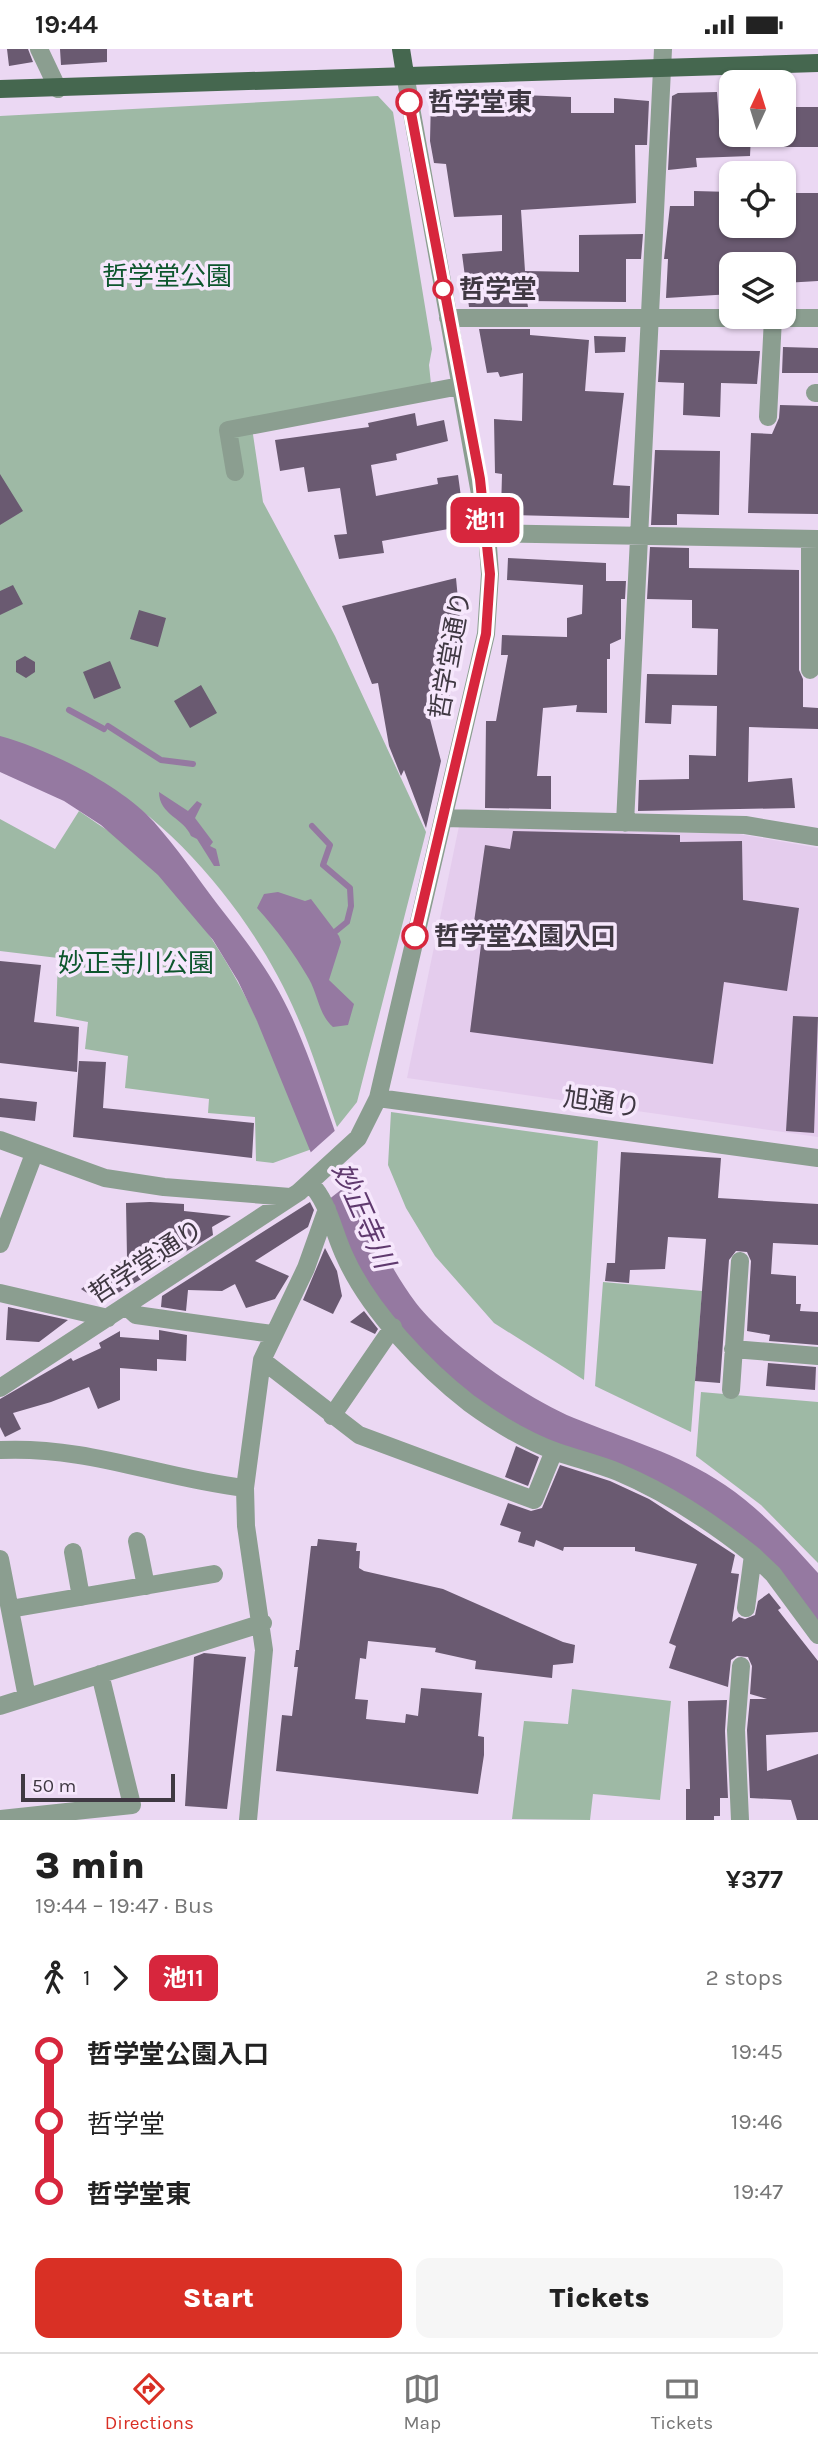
<!DOCTYPE html>
<html lang="en">
<head>
<meta charset="utf-8">
<style>
  body { margin:0; font-family:Karla,"Noto Sans JP",sans-serif; background:#f6f6f6; color:#222; height:100vh; display:flex; flex-direction:column; font-size:26px; white-space:nowrap }
  * { box-sizing:border-box; margin:0 }
  p { font-size:23px; color:#767676 }
  .icon { flex:none; width:38px; height:38px; fill:none; stroke:currentColor; stroke-width:2; stroke-linecap:round; stroke-linejoin:round }
  .map { position:relative; height:1771px; overflow:hidden }
  .panel { display:flex; flex-direction:column; background:#fff; flex:1 }
  .panel>* { flex:none }
  .badge { padding:0 14px; border-radius:10px; font-size:24px; line-height:46px }
  .needle { width:46px; rotate:4deg }
  .controls { position:absolute; left:719px; top:21px; display:grid; gap:14px }
  .controls a { display:grid; place-items:center; width:77px; height:77px; border-radius:14px; background:#fff; box-shadow:0 2px 5px #0004; font-size:35px }
  .scale { position:absolute; left:21px; bottom:18px; width:154px; box-sizing:border-box; padding-left:7px; border:4px solid #3f3842; border-top:0; font-size:19px; line-height:24px; white-space:nowrap; color:#3f3842; -webkit-text-stroke:5px #f6e7fc; paint-order:stroke }
  .map>.badge { position:absolute; translate:-50% -50%; box-shadow:0 0 0 4px #fff }
  .legs { display:flex; align-items:center; gap:10px; height:77px; padding:0 35px; font-size:23px }
  .legs p { margin-inline-start:auto }
  .head { display:flex; align-items:center; justify-content:space-between; height:119px; padding:0 35px }
  h1 { font-size:38px; font-weight:800; line-height:52px }
  .primary-button { display:flex; gap:14px; margin-top:auto; padding:14px 35px }
  .primary-button a { flex:1; height:80px; border-radius:14px; background:#d93025; color:#fff; font-size:28px; font-weight:800; line-height:80px; text-align:center }
  .primary-button a+a { background:#f6f6f6; color:#222 }
  ul { padding:0 35px; list-style:none }
  li { display:flex; align-items:center; gap:24px; height:70px; font-size:26px }
  li i { display:grid; place-items:center; width:10px; height:100%; margin:0 9px; background:currentColor }
  li i::after { content:''; width:18px; height:18px; margin:-9px; border:5px solid; border-radius:50%; background:#fff }
  li p { margin-inline-start:auto }
  li:first-child i { background:linear-gradient(#0000 50%,currentColor 0) }
  li:last-child i { background:linear-gradient(currentColor 50%,#0000 0) }
  .status { display:flex; justify-content:space-between; align-items:center; height:49px; padding:0 35px; background:#fff; direction:ltr }
  .status svg { height:19px; fill:currentColor }
  .dock { display:flex; justify-content:space-around; align-items:center; height:98px; border-top:2px solid #e0e0e0; background:#fff; font-size:19px; color:#767676 }
  .dock a { display:grid; justify-items:center; gap:4px }
  .dock .selected { color:#d93025 }
  .map>svg:first-child { display:block }
</style>
</head>
<body>
<div class="status"><b>19:44</b><svg viewBox="0 0 49 12"><path d="M0 12V9h3v3zM5 12V6h3v6zM10 12V3h3v9zM15 12V0h3v12zM26 1h20v11H26zM47 4h2v5h-2z"/></svg></div>
<div class="map">
<svg width="818" height="1771" viewBox="0 0 818 1771">
  <rect width="100%" height="100%" fill="#ebd8f3"/>
  <path fill="#e4cced" d="M459,777L739,785L818,799V1088L407,1029Z"/>
  <path fill="#9eb9a5" d="M378,47L393,63L432,300L429,316L431,335L251,372L263,453L335,587L426,783L357,1053L337,1078C324,1041 313,1003 297,967C258,875 180,777 92,728C65,714 29,708 0,699V67Z
    M79,762C103,779 131,795 152,816C235,901 268,993 312,1100L273,1114L256,1112L255,1068L208,1064L209,1050L125,1039L128,1007L85,1000L88,973L56,967L58,909L0,902V770L55,800Z
    M391,1063L598,1092L584,1331L494,1274L435,1207L406,1159L388,1116Z
    M603,1233L702,1242L691,1383L595,1337Z
    M701,1343L818,1353V1514L761,1456L696,1407Z
    M572,1640L671,1652L660,1751L593,1745L590,1771L512,1770L524,1672L568,1675Z"/>
  <path fill="#9579a1" d="M0,687C48,700 121,736 154,773C177,799 197,828 218,856C248,894 275,929 294,973C335,1066 355,1172 416,1254C447,1294 527,1350 574,1369C625,1390 678,1404 725,1436C761,1460 789,1492 818,1524V1578L755,1501L533,1388L478,1354L399,1282L350,1210L327,1143L257,972L238,932L213,891L158,826L101,776L64,752L0,723Z
    M159,743L188,762L197,752L202,755L195,769L213,793L210,797L216,800L220,817H214L197,790L191,787C184,769 159,766 159,743Z
    M278,843L305,852L311,850L339,887L341,893L329,931L354,955L348,976L333,978C319,966 318,946 309,930C294,904 277,881 257,859L264,845Z"/>
  <path fill="#ebd8f3" d="M338,1079L355,1130L328,1151L310,1104Z"/>
  <g fill="none" stroke-linecap="round" stroke-linejoin="round">
    <path stroke="#9579a1" stroke-width="6" d="M69,661L104,680
      M108,677L161,711L193,715
      M312,777L330,796L323,816L350,839L351,857L347,873L336,882"/>
  </g>
  <path fill="#6a5a71" d="M7,0H28L33,13L9,17Z
    M60,0H107V13L61,16Z
    M717,43L720,86H751L750,107L696,109L697,118L668,121L672,47L678,44Z
    M522,46L571,48V64H614V49L649,52L647,96H635L636,154L521,161L525,222L579,223V186L643,185L641,210H626V253L527,252L528,258H469L462,205L502,202V166L454,168L446,115L434,114L430,92L431,50Z
    M784,58H818V98H784Z
    M694,142L732,143V177H784V144H818V232L784,234V215H732V245L666,249L668,210H664L670,157H694Z
    M479,280H530V286L589,291L585,342L624,344L613,436L630,437L629,469L512,466V463H501L502,425L495,424L494,370L522,372L523,324L500,328L498,323L487,324Z
    M594,287L626,288L625,303L595,304Z
    M783,298L818,299V324H782Z
    M660,301L760,302L757,335L721,334L720,368L683,366L684,334L658,333Z
    M780,356L818,357V465L748,464L751,384L772,385L779,369Z
    M415,364L417,377L444,371L448,392L396,405L397,411L371,416L376,447L438,435L437,429L458,426L465,477L382,492L384,504L339,510L334,486L347,485L340,439L308,443L304,418L280,422L275,391L369,378L368,374Z
    M655,401L720,402L719,466L677,465V476H651Z
    M0,425L23,462L0,476Z
    M650,498L689,499V519L799,521V621L803,630V658L818,659V680L749,678L748,733L792,729L795,759L638,762L639,731L689,730V706L716,707L717,657L672,656L671,675L645,674L647,625L717,626L718,580L692,579V551L647,550Z
    M508,509L606,514V532H626L625,550H621V590L610,595V610H607V664L576,663L577,656L543,659L537,727H551V760L485,759L486,672H496L508,606H501L502,586L567,588V569L582,565L583,536L507,531Z
    M456,529L460,572L454,620L442,622L451,650L444,652L447,665H436L437,670H430L441,712L426,779L404,721L401,727L389,697L378,634L372,635L342,557Z
    M13,536L23,555L0,566V542Z
    M139,561L166,569L158,598L130,590Z
    M25,607L35,613V623L26,629L16,623V612Z
    M110,612L121,639L94,650L83,623Z
    M201,636L217,664L190,679L174,652Z
    M513,782L680,786V793L742,792L743,851L799,859L787,942L724,933L713,1015L470,983L481,896L471,894L485,796L510,800Z
    M0,912L41,916L34,973L79,978L77,1023L0,1014Z
    M793,967L818,968L814,1084L786,1082Z
    M79,1012L106,1013L103,1059L254,1074L252,1109L73,1088Z
    M0,1049L37,1053L35,1072L0,1068Z
    M621,1103L721,1109L718,1149L818,1155V1196L773,1194L771,1225L796,1227V1255H801L800,1262L818,1263V1296L769,1292L770,1286L747,1282L751,1212L747,1203L736,1202L729,1211L720,1334L695,1332L706,1190L668,1188L665,1220L630,1221L629,1234L605,1232L607,1214H615Z
    M150,1153L184,1155V1162L231,1167L212,1178L213,1186L102,1254L81,1240L127,1208L126,1154Z
    M310,1153L314,1161L308,1178L255,1212L289,1227L275,1250L246,1259L235,1235L222,1242L188,1241L186,1262L161,1258L162,1247Z
    M325,1199L337,1222L342,1247L333,1265L303,1251Z
    M8,1258L68,1271L39,1293L6,1291Z
    M364,1262L378,1280L375,1285L350,1273Z
    M159,1281L187,1286L186,1312L157,1310V1322L120,1319V1351L98,1360L89,1338L51,1353L13,1364L21,1380L5,1388L0,1378V1350L71,1309L73,1312L101,1299L99,1294L120,1282V1288L159,1291Z
    M768,1314L816,1318L815,1341L766,1337Z
    M516,1397L539,1408L528,1437L505,1428Z
    M560,1416L610,1432L649,1450L735,1506L731,1524L739,1525L732,1573L739,1568L745,1570L755,1566L758,1552L769,1544L781,1559L778,1561L818,1612V1683L766,1686L767,1722L818,1705V1771H797L791,1751L750,1749L747,1681L750,1650H767L750,1645L752,1617L748,1608L737,1607L731,1611L728,1638L669,1619L676,1597L669,1594L697,1515L635,1502V1498H564L563,1502L536,1491L534,1498L518,1493L521,1483L500,1476L508,1454L531,1462L542,1459Z
    M318,1490L357,1494L356,1502H360L359,1519L364,1522L443,1540L563,1593L575,1596L573,1614L553,1616L552,1629L475,1620L476,1612L435,1603L436,1599L368,1592L366,1610L360,1609L355,1650L368,1651L366,1670L405,1674L406,1665L418,1667L421,1639L482,1644L478,1687L484,1688V1706L478,1745L276,1722L282,1666L292,1667L298,1618H294L296,1601H299L311,1497H317Z
    M204,1604L246,1608L227,1760L185,1757L194,1608Z
    M727,1651L725,1682L728,1749H720V1767H714V1771H686V1740H690L688,1652Z"/>
  <g fill="none" stroke-linecap="round" stroke-linejoin="round">
    <path stroke="#8b9e90" stroke-width="18" d="M39,0L58,40
      M448,269H818
      M815,344H818
      M768,368L773,269
      M235,423L228,381L460,337
      M487,484L818,490
      M810,621V490
      M443,769L745,776L818,788
      M625,774L663,0
      M378,1049L818,1109
      M0,1091L105,1129L164,1138L290,1148
      M310,1134C330,1155 333,1184 346,1210C370,1262 424,1319 469,1354C495,1373 527,1392 557,1403C577,1410 598,1415 618,1423C668,1444 710,1472 753,1506L746,1559
      M0,1195L34,1105
      M0,1244L108,1269
      M126,1257L136,1266L272,1285
      M733,1300L818,1307
      M262,1311L359,1386L534,1451L554,1402
      M0,1339L299,1143L358,1089L378,1049L486,585L490,525L487,484L405,25
      M731,1341L740,1212
      M332,1367L393,1278
      M0,1401C90,1397 159,1429 245,1439
      M137,1492L146,1537
      M73,1503L81,1548
      M753,1506L773,1525L818,1586
      M0,1510L27,1648
      M10,1560L214,1525
      M0,1657L263,1574
      M0,1770L132,1756L100,1625
      M248,1771L264,1601L246,1477L245,1439L262,1311L306,1219L327,1160
      M740,1771L736,1681L741,1617"/>
    <path stroke="#45674f" stroke-width="18" d="M401,0L405,25
      M0,40L818,14"/>
  </g>
  <g fill="none" stroke-linecap="round" stroke-linejoin="round">
    <g stroke="#fff" stroke-width="16">
      <path id="line-1" d="M409,53L480,430L490,525L486,585L415,887"/>
    </g>
    <use href="#line-1" stroke="#d7263d" stroke-width="10"/>
  </g>
  <g fill="#fff" stroke="#d7263d" stroke-width="3.5">
    <circle cx="409" cy="53" r="12"/>
    <circle cx="443" cy="240" r="9"/>
    <circle cx="415" cy="887" r="12"/>
  </g>
  <g text-anchor="middle" stroke-width="7" stroke-linejoin="round" paint-order="stroke">
    <g font-size="26" font-weight="bold" fill="#3f3842" stroke="#f6e7fc" text-anchor="start">
      <text x="428" y="62">哲学堂東</text>
      <text x="459" y="249">哲学堂</text>
      <text x="434" y="896">哲学堂公園入口</text>
    </g>
    <g font-size="26" fill="#0d562d" stroke="#f6e7fc">
      <text x="167" y="236">哲学堂公園</text>
      <text x="136" y="923">妙正寺川公園</text>
    </g>
    <g font-size="26" fill="#3f3842" stroke="#f6e7fc">
      <text transform="translate(450 606) rotate(-80)" y="9">哲学堂通り</text>
      <text transform="translate(602 1053) rotate(8)" y="9">旭通り</text>
      <text transform="translate(146 1212) rotate(-33)" y="9">哲学堂通り</text>
    </g>
    <g font-size="28" font-style="italic" fill="#5f396e" stroke="#f6e7fc">
      <text transform="translate(364 1166) rotate(66)" y="10">妙正寺川</text>
    </g>
  </g>
</svg>
<div class="controls">
<a><svg class="needle" viewBox="-14 -14 28 28"><path d="M0-13l5 13h-10z" fill="#e53935"/><path d="M0 13l5-13h-10z" fill="#767676"/></svg></a>
<a><svg class="icon" aria-label="locate" viewBox="0 0 24 24"><circle cx="12" cy="12" r="6"/><path d="M12 2v4M12 18v4M2 12h4M18 12h4"/></svg></a>
<a><svg class="icon" aria-label="layers" viewBox="0 0 24 24"><path d="M12 4l9 5-9 5-9-5zM3 14l9 5 9-5"/></svg></a>
</div>
<div class="scale">50 m</div>
<b class="badge" style="left:485px;top:471px;background:#d7263d;color:#fff">池11</b>
</div>
<section class="panel">
<div class="head"><div><h1>3 min</h1><p>19:44 – 19:47 · Bus</p></div><b>¥377</b></div>
<div class="legs"><svg class="icon" aria-label="walk" viewBox="0 0 24 24"><circle cx="13" cy="4" r="2"/><path d="M13 8l-2 6 4 7M11 14l-3 7M7 12l3-4h3l4 4"/></svg>1<svg class="icon" aria-label="forward" viewBox="0 0 24 24"><path d="M9 5l7 7-7 7"/></svg><b class="badge" style="background:#d7263d;color:#fff">池11</b><p>2 stops</p></div>
<ul>
<li><i style="color:#d7263d"></i><b>哲学堂公園入口</b><p>19:45</p></li>
<li><i style="color:#d7263d"></i><span>哲学堂</span><p>19:46</p></li>
<li><i style="color:#d7263d"></i><b>哲学堂東</b><p>19:47</p></li>
</ul>
<div class="primary-button"><a>Start</a><a>Tickets</a></div>
</section>
<nav class="dock">
<a class="selected"><svg class="icon" aria-label="directions" viewBox="0 0 24 24"><path d="M12 3l9 9-9 9-9-9zM9 14v-3h6M13 9l2 2-2 2"/></svg>Directions</a>
<a><svg class="icon" aria-label="map" viewBox="0 0 24 24"><path d="M3 6l6-2 6 2 6-2v14l-6 2-6-2-6 2zM9 4v14M15 6v14"/></svg>Map</a>
<a><svg class="icon" aria-label="tickets" viewBox="0 0 24 24"><path d="M3 7h18v10H3zM15 7v10"/></svg>Tickets</a>
</nav>
</body>
</html>
